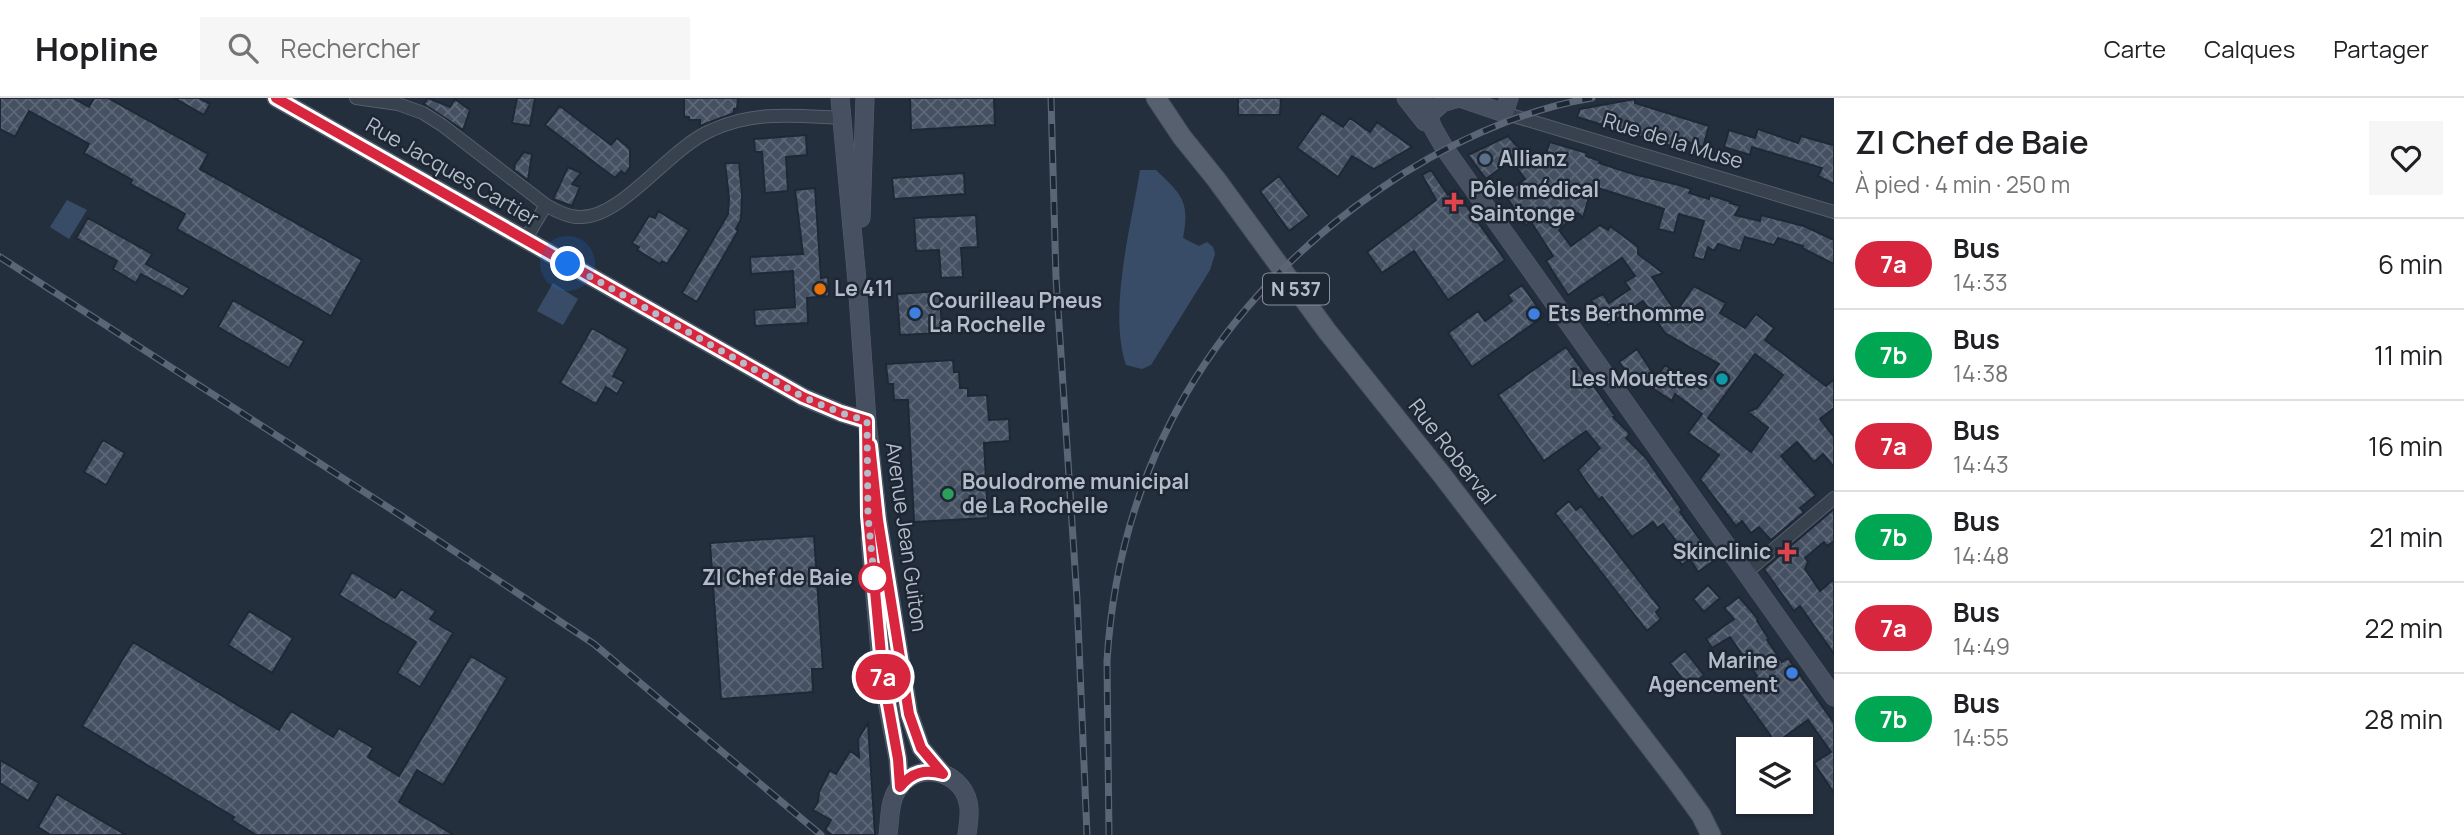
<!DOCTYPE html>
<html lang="fr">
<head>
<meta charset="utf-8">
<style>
  body { margin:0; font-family:Manrope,sans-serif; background:#f6f6f6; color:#202124; height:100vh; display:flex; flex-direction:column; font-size:26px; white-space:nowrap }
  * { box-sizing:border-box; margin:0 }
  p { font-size:23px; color:#757577 }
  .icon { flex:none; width:38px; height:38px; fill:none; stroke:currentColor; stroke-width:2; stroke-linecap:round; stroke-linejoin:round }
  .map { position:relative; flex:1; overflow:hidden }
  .drawer { display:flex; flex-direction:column; background:#fff; width:630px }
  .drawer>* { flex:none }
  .badge { padding:0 14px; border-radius:23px; font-size:24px; line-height:46px }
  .controls { position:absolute; left:1736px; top:639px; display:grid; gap:14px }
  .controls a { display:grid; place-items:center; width:77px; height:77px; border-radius:0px; background:#fff; box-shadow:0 2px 5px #0004; font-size:35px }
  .you { position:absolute; width:35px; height:35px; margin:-18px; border:5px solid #fff; border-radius:50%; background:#1a73e8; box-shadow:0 0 0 10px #1a73e833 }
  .map>.badge { position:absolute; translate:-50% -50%; box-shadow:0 0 0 4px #fff }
  .round { display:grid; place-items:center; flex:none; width:74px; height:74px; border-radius:0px; background:#f6f6f6 }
  .head { display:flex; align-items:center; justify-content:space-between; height:119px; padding:0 21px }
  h1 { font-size:33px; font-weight:600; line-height:52px }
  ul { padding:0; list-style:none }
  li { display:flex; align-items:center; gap:21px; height:91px; padding:0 21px; border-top:2px solid #e0e0e0 }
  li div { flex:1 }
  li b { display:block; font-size:26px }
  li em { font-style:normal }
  li .badge { min-width:77px; font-weight:700; text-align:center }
  header { display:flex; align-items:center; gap:42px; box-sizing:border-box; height:98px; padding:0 35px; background:#fff; border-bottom:2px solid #e0e0e0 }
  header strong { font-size:33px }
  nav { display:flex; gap:38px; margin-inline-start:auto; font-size:24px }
  .search { width:490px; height:63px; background:#f6f6f6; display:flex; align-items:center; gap:18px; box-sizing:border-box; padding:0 24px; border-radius:0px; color:#757577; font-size:26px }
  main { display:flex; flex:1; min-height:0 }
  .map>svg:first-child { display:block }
</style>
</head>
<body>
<header>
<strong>Hopline</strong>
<div class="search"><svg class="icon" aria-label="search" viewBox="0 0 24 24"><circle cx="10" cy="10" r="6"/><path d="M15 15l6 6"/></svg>Rechercher</div>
<nav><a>Carte</a><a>Calques</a><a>Partager</a></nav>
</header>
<main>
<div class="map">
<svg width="1834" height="737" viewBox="0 0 1834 737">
  <defs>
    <pattern id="building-cross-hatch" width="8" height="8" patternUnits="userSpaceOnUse" patternTransform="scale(1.75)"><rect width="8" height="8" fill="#455162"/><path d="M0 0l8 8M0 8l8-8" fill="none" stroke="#5d6877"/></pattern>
  </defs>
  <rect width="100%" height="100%" fill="#242f3e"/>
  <path fill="#394c67" d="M1140,72H1156C1182,97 1190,103 1183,140L1199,148L1207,144L1213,149L1215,156L1210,172L1151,267L1142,271L1126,267C1108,212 1131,129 1140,72Z
    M67,102L87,112L69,141L50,129Z
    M553,185L578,201L563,227L537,213Z"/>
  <path fill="url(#building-cross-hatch)" stroke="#1f2835" stroke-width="2" fill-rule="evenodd" d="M0,0H73L89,9L94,0H108L208,56L200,71L362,162L331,218L177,131L185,116L130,86L132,82L84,55L89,46L29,13L15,39L0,31Z
    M174,0H199L210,6L204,17Z
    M428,0L450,9L455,1L470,12L463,32L424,6Z
    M517,0H535L530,28L512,25Z
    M684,0H738L737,11H734V15L700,28V22H689V19H684Z
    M910,0H994L995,27L911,32Z
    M1238,0H1281L1280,17H1238Z
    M1635,1V5L1709,28L1703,49L1680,41L1677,50L1577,19L1580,11Z
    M560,8L611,47L617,40L630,51V69L625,76L621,73L615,80L545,27Z
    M1322,15L1343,29L1350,20L1370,34L1377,24L1412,49L1374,71L1352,58L1338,79L1297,50Z
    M1758,31L1798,45L1801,38L1833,47L1834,45V86L1818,78L1822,70L1752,49L1750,57L1724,49L1729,32L1755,40Z
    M806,37L807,57L786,59L788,93L765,95L762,54H755L754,41Z
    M1508,38L1516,47L1542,66L1550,44L1587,55L1586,58L1600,63L1599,65L1633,76L1679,87L1691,91L1689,95L1709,101L1710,97L1731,104L1730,105L1740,108L1735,117L1760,123L1761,117L1804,128L1834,142V166L1802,150L1803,148L1778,140L1774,147L1745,139L1740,153L1718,146L1714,153L1708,149L1704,162L1693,159L1704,123L1679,116L1674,135L1658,131L1664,111L1592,88L1583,120L1578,115L1559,132L1571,148L1600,127L1608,132L1610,128L1638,149V156L1663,175L1652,179L1676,214L1694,188L1726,205L1720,215L1745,230L1756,216L1774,230L1765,242L1826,288L1834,281V310L1820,321L1834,339V369L1823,356L1814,364L1797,344L1781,358L1816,397L1800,410L1804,414L1771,442L1759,429L1751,435L1742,423L1736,428L1700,381L1719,357L1688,335L1702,316L1675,296L1672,303L1640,282L1637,287L1619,264L1637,251L1656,280L1665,267L1701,291L1719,266L1665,235L1643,203L1608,227L1591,202L1603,196L1609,205L1630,191L1625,184L1635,178L1622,160L1568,197L1546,163L1553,158L1531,124L1526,127L1504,96L1525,81L1511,62L1486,81L1468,57ZM1755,256L1783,277L1757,310L1748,314L1768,330L1751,354L1708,320Z
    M524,54L532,56L528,82L514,72L515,66Z
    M725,65H739L742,97L741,121L736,131L738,133L697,204L682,195L728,116L729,100Z
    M568,69L581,75L572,86L580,89L572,108L553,101Z
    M1431,72L1448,97L1455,92L1505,162L1448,202L1414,153L1382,175L1367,154L1436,102L1422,77Z
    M964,75L965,96L894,101L892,80Z
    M1279,78L1309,118L1289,133L1260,93Z
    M815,90L821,180L828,179L829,198L807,200L808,225L755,228L754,212L795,209L793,173L751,176L750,159L803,156L795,92Z
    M658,113L689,132L667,166L662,163L660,166L637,152L639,149L632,145L649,118L655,120Z
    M976,117L978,149L961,150L963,179L941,180L939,152L916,153L914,120Z
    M88,120L152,156L146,166L189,190L183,199L141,176L136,185L113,171L117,163L76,140Z
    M1522,187L1544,218L1472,269L1448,235L1478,213L1485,223L1512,203L1508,197Z
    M940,193L942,235L900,237L897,196Z
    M233,202L304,243L289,270L218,229Z
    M592,230L628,251L613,278L624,284L617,296L606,289L596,306L560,285Z
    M1566,249L1615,318L1613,319L1630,336L1626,340L1646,360L1682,412L1680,414L1715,462L1698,474L1690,461L1682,467L1676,457L1683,452L1663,426L1657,430L1653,424L1632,439L1602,399L1599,402L1578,372L1600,350L1586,333L1544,363L1498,297Z
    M953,262L954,274H959L960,290H968V298L987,297L989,322L1009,321L1010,343L984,345L988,420L914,424L908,302H894L893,286H888L886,266Z
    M103,342L125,355L106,387L84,374Z
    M1569,403L1576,412L1581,408L1660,510L1656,514L1661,521L1647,533L1555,415Z
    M1834,411V443L1827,448L1824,444L1805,460L1808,464L1805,471L1820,493L1834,481V556L1800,508L1794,513L1764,471Z
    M814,438L823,571H812L813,594L721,601L710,445Z
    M352,474L395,500L401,491L436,513L430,521L453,535L420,589L397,575L416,544L339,497Z
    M1708,487L1720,500L1704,514L1693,501Z
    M1739,499L1758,521L1757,523L1769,541L1767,542L1782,564L1788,560L1834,625V695L1814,665L1831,654L1808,622L1776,645L1740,595L1743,593L1741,590L1757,578L1730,539L1712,550L1706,541L1734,521L1724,510Z
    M249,513L293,540L272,575L228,547Z
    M133,544L279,632L291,613L333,639L339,630L373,650L368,659L399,678L471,558L507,580L443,687L417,672L399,704L454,737H256L232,722L234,719L82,628Z
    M1685,553L1704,577L1689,589L1670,565Z
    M868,625L875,737H832L825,732L831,722L813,712L818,704L819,694L830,672L836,676L850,653L859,659L858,641Z
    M0,662L39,685L28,703L0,685Z
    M57,696L80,710L126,737H51L38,729Z"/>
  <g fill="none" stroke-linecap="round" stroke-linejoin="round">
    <g stroke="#565f6c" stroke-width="14">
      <path id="street" d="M356,0L398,6L423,15L442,27L546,107C556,113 569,120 581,119C623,119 669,50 712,32C756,12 797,18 843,20
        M1504,15L1834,114
        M525,142L546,107
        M1747,474L1834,400"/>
    </g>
    <g stroke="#565f6c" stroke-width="19">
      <path id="secondary" d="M276,0L803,299L841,315L867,323
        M840,0L857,183L867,323L878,422L909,616L921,650L943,676
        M1406,0L1425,24
        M1421,0L1433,30L1445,51L1834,599
        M1460,0L1504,15L1509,0
        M1429,17L1442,5L1459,0
        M861,120L865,0
        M870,441L882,578L898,661L900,689
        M888,737C890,723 889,706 896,694C913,662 960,670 968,704C971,714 968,727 967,737"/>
    </g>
    <g stroke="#414a57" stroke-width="21">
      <path id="primary" d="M1156,0L1182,39L1216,81L1327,233L1442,377L1674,680L1701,717L1711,737"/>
    </g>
    <use href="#street" stroke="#38414e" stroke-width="12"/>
    <use href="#secondary" stroke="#465061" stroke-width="18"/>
    <use href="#primary" stroke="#56606e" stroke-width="19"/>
    <g stroke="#5a6575" stroke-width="7">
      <path id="rail" d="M1051,0L1056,180L1077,501L1087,737
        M0,159L400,417L594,546L821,737
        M1109,737L1107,563C1119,364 1217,203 1380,91C1440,49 1519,12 1592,0"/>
    </g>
    <use href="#rail" stroke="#1d2633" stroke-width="4.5" stroke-dasharray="13" stroke-linecap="butt"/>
  </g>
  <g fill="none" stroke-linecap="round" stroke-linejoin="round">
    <g stroke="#fff" stroke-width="16">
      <path id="line" d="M276,0L803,299L841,315L867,323L868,418L883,578L898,661L900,689C912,674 925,671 943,676L921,650L909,616L878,422L870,347"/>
    </g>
    <use href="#line" stroke="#d7263d" stroke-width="10"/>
    <path stroke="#b4bcc9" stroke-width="7" stroke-dasharray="0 12.6" d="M568,166L803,299L841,315L867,323L868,418L875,488L874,480"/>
  </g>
  <circle fill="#5c6f8a" stroke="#1d2633" stroke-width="2.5" cx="1485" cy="61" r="7"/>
  <g fill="#e0444e" stroke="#1d2633" stroke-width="2.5">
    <path d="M1450.5 93.5h7v7h7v7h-7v7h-7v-7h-7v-7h7z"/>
    <path d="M1783.5 443.5h7v7h7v7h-7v7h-7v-7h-7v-7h7z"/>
  </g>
  <circle fill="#e8710a" stroke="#1d2633" stroke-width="2.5" cx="820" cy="191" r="7"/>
  <g fill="#3f7fe0" stroke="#1d2633" stroke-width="2.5">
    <circle cx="915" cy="215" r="7"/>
    <circle cx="1534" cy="216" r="7"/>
    <circle cx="1792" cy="575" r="7"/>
  </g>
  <circle fill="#0f9aa8" stroke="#1d2633" stroke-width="2.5" cx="1722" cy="281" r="7"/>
  <circle fill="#2e9e5b" stroke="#1d2633" stroke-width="2.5" cx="948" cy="396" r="7"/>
  <circle fill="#fff" stroke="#d7263d" stroke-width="3.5" cx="874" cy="480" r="14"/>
  <g text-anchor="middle" stroke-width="5" stroke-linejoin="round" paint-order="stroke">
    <rect fill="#1d2633" stroke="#878f9c" stroke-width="2" x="1263" y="175.5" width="66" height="31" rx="5"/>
    <g font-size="19" font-weight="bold" fill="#b4bcc9">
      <text x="1296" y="198">N 537</text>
    </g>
    <g font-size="21" fill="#b4bcc9" stroke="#1d2633">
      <text transform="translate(1673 43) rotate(17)" y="7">Rue de la Muse</text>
      <text transform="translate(452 74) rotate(30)" y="7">Rue Jacques Cartier</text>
      <text transform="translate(1452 354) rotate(52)" y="7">Rue Roberval</text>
      <text transform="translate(906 439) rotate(82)" y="7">Avenue Jean Guiton</text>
    </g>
    <g font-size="21" font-weight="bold" fill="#b4bcc9" stroke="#1d2633" text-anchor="start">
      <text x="1499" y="68">Allianz</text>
      <text x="1470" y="99">Pôle médical<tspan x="1470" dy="24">Saintonge</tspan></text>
      <text x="834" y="198">Le 411</text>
      <text x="929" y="210">Courilleau Pneus<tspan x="929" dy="24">La Rochelle</tspan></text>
      <text x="1548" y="223">Ets Berthomme</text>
      <text x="1708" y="288" text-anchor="end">Les Mouettes</text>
      <text x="962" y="391">Boulodrome municipal<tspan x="962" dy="24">de La Rochelle</tspan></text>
      <text x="1771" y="461" text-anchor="end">Skinclinic</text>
      <text x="1778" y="570" text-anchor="end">Marine<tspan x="1778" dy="24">Agencement</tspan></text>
    </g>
    <g font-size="21" font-weight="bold" fill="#b4bcc9" stroke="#1d2633" text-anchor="end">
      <text x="853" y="487">ZI Chef de Baie</text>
    </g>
  </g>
</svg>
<div class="controls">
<a><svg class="icon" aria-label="layers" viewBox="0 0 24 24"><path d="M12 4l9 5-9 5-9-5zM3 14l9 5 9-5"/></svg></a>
</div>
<div class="you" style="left:568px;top:166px"></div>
<b class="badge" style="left:883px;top:579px;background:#d7263d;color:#fff">7a</b>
</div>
<section class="drawer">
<div class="head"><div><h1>ZI Chef de Baie</h1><p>À pied · 4 min · 250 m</p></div><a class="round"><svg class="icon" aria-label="heart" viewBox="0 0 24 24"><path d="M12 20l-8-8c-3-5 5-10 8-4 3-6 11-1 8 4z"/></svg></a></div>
<ul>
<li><span class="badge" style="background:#d7263d;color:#fff">7a</span><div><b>Bus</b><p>14:33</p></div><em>6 min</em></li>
<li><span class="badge" style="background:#00a651;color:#fff">7b</span><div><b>Bus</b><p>14:38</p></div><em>11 min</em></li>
<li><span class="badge" style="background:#d7263d;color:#fff">7a</span><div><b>Bus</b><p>14:43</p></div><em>16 min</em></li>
<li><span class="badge" style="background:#00a651;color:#fff">7b</span><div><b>Bus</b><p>14:48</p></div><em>21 min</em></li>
<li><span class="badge" style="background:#d7263d;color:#fff">7a</span><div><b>Bus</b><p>14:49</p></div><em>22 min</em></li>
<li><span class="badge" style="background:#00a651;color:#fff">7b</span><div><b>Bus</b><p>14:55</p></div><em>28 min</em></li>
</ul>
</section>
</main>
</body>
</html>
